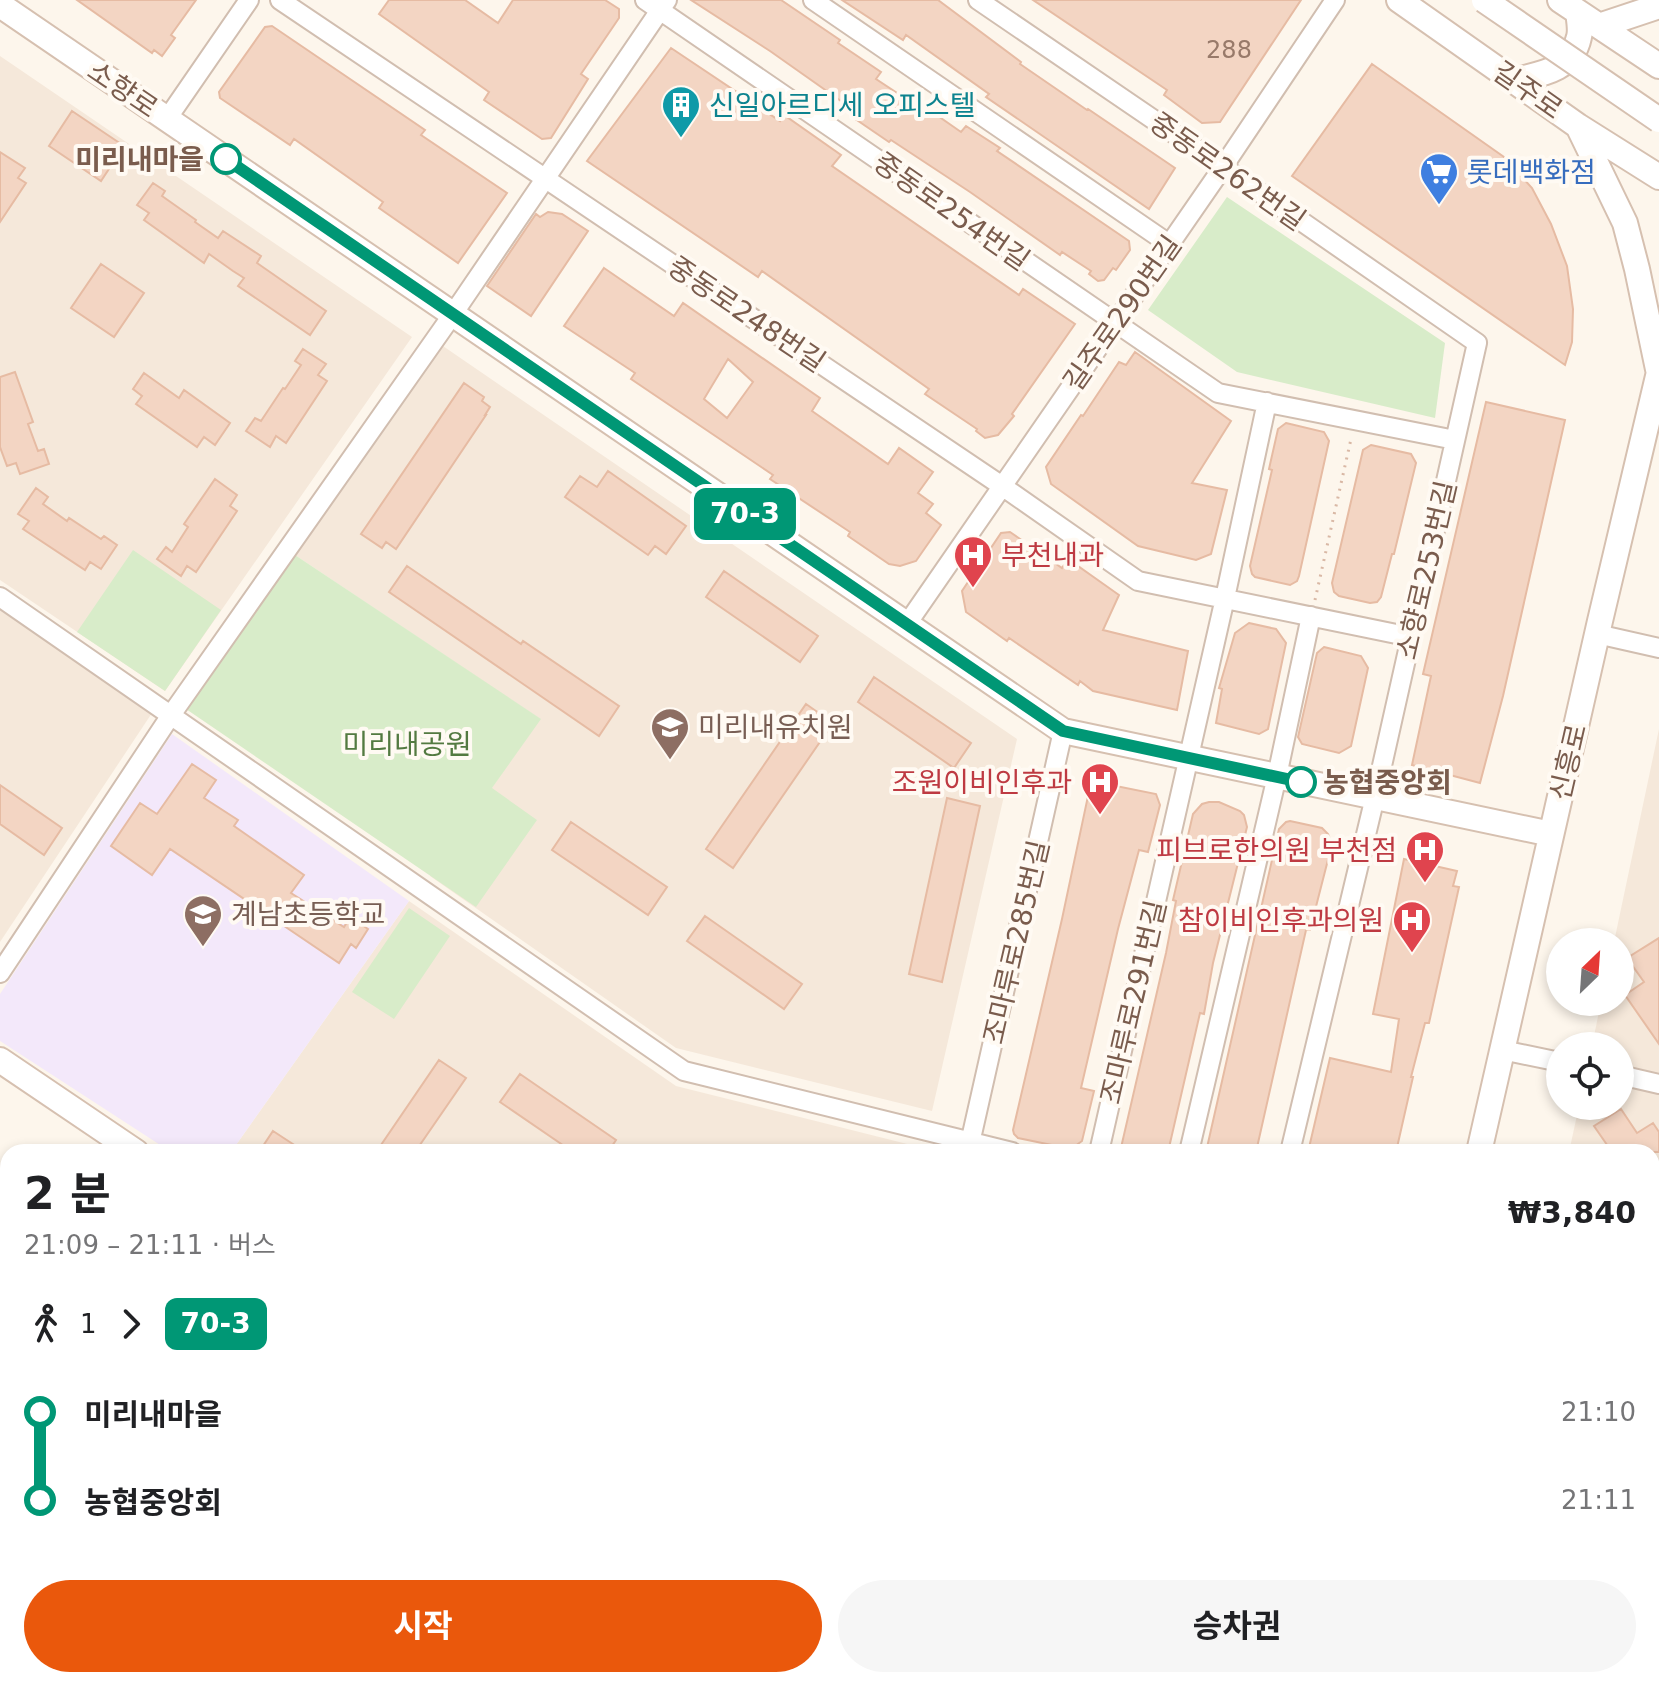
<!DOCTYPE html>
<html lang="ko">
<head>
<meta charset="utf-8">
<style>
  body { margin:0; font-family:"DejaVu Sans","Noto Sans KR",sans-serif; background:#f6f6f6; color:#202124; height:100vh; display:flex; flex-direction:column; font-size:30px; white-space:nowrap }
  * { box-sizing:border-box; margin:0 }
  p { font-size:26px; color:#757577 }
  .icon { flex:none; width:44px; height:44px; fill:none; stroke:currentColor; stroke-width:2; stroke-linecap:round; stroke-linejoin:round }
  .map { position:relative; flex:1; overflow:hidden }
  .sheet { position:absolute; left:0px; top:1144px; width:1660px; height:544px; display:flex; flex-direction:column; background:#fff; border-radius:24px 24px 0 0; box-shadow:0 4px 12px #0003 }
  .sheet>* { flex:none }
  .badge { padding:0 16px; border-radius:12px; font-size:28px; line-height:52px }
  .needle { width:52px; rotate:25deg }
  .fabs { position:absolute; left:1546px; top:928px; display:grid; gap:16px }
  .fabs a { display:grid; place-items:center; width:88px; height:88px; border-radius:50%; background:#fff; box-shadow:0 4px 12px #0003; font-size:40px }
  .map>.badge { position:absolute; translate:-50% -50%; box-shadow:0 0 0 4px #fff }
  .legs { display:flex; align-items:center; gap:12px; height:88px; padding:0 24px; font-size:26px }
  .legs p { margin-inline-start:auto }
  .overview { display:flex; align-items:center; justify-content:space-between; height:136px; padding:0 24px }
  h1 { font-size:44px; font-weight:700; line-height:60px }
  .cta { display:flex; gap:16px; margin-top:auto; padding:16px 24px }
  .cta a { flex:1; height:92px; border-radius:48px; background:#ea580c; color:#fff; font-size:32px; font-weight:700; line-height:92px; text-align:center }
  .cta a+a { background:#f6f6f6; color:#202124 }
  ul { padding:0 24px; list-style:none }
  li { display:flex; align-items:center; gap:28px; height:88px; font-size:30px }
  li i { display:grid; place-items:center; width:12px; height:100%; margin:0 10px; background:currentColor }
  li i::after { content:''; width:20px; height:20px; margin:-10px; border:6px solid; border-radius:50%; background:#fff }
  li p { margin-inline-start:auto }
  li:first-child i { background:linear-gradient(#0000 50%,currentColor 0) }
  li:last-child i { background:linear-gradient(currentColor 50%,#0000 0) }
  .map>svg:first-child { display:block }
</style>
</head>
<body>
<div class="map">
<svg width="1659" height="1688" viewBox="0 0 1659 1688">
  <rect width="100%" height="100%" fill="#fdf6ec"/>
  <path fill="#f5e8da" d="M0,56L412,337L165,691L0,580Z
    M440,344L1017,739L932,1111L676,1048L430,876L540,719L295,555Z
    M0,603L154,710L0,942Z
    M1659,729V1688H1453L1454,1680H1652V1152H1569L1579,1106H1620V1046H1592L1601,1002H1620V942H1614Z
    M409,901L676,1086L931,1150V1152H231Z
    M37,1680H217L229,1688H32Z
    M437,1680H846L844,1688H432Z"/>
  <path fill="#f3e8fa" d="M172,734L409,901L231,1152H171L0,1041V994Z
    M217,1680H437L432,1688H229Z"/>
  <path fill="#d8ecc9" d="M1227,197L1445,343L1435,418L1237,372L1148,310Z
    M133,550L221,610L165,691L77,632Z
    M295,555L541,719L492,788L537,820L476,907L186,709Z
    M409,908L450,936L394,1019L352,992Z
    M0,1192L8,1197V1529L0,1524Z
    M0,1540L8,1546V1680H37L32,1688H0Z"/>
  <path fill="#f3d5c3" stroke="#e6bba3" stroke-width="2" fill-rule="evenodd" d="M77,0H196L171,35L175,38L162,56L154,50L152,53Z
    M389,0H465L498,23L513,0H605L619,9V18L581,74L588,79L551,138L542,139L484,100L489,92L379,14Z
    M691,0H781L840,40L838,43L881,72L876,79L923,110L925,107L961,132L966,126L1000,148L997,151L1129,241L1130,250L1116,270L1113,268L1104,280L1098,281L1089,274L1091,271L1062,252L1060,255L970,192L891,140L889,142L851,116L855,111L770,51Z
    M842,0H938L1021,62L1020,64L1087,110L1088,109L1175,168L1149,209L986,97L989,94L906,35L903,40Z
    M1033,0H1301L1220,122L1202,123L1164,95L1167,90Z
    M272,26L425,130L421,135L507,193L458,263L379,208L383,202L294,139L290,145L220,98L219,92L265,27Z
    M671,48L780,121L784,115L841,155L832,166L1019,295L1023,289L1075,324L1012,414L1014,416L998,435L985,438L976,431L977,429L925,394L929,389L762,271L758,277L587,161Z
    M1372,64L1504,157L1532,188L1551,224L1567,266L1573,309L1572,342L1565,365L1292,176Z
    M72,111L124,146L101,181L49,146Z
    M0,152L25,168L18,178L26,183L0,222Z
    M153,183L165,191L162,196L196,220L195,222L218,238L223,231L261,256L257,263L326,311L310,335L238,286L244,278L233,271L209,254L204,263L144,220L149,213L137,205Z
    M548,212L562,214L588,231L531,316L487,286L536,214L540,217Z
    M101,264L144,293L114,337L71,308Z
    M604,268L674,316L683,303L820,398L812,411L888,464L899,448L933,472L918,493L933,504L926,513L941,525L916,561L900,566L889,564L848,536L850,532L770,479L773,475L631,379L635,373L564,326ZM728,359L753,382L727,418L704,399Z
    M303,349L326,364L318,375L327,381L286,443L276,436L270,447L246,431L255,418L261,421L283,388L285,389L301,365L295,361Z
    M1135,352L1231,421L1192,483L1227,490L1211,554L1196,560L1138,546L1051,484L1046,467L1081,415L1083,416L1119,362L1126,365Z
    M15,372L33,422L28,424L38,451L44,449L49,464L20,474L16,463L7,466L0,447V377Z
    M144,373L179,398L184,390L230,423L215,445L204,437L197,447L136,404L142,396L133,389Z
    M464,383L484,397L482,401L490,407L485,415H486L396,549L386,542L382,548L361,534Z
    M1486,402L1565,420L1503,696L1480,783L1412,765L1431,676L1423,674Z
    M1286,423L1324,432L1329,441L1299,576L1297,581L1290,585L1255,577L1252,574L1250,566L1272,470L1269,469L1278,429Z
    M1371,445L1411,454L1416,463L1394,554H1392L1381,597L1377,602L1370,603L1339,596L1334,592L1332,583L1363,450Z
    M608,471L686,526L666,554L655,546L648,555L565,497L580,476L597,487Z
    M215,479L237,495L230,506L237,511L196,572L187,566L181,576L157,559L166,547L172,552L188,527L184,524Z
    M36,488L48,497L43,504L67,521L69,518L101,539L104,536L117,545L101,569L90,562L85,570L23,529L29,521L18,514Z
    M1010,532L1062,568L1068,559L1119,595L1103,630L1188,651L1177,710L1093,691L1080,681L1078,685L1009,638L1007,641L966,612L962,591L1001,533Z
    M407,566L521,644L523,641L619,706L599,736L389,592Z
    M724,571L818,636L800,662L706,597Z
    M1249,623L1276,629L1286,643L1268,729L1259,734L1216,723L1222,689L1219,688L1235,633Z
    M1324,647L1361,656L1368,668L1351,746L1339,753L1302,744L1298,737L1317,653Z
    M874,677L971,743L954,768L858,702Z
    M806,704L833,723L733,868L706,849Z
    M192,764L216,780L204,798L238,820L234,826L304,875L291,893L344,927L350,917L368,929L356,948L351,944L339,963L170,849L152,875L111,846L140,803L157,814Z
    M1106,784L1156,794L1160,805L1148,852L1139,850L1118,929L1081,1088L1094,1091L1082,1141L1071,1149L1018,1138L1014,1134L1013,1130L1062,919L1088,796Z
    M0,785L62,828L44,855L0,824Z
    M947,798L980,806L942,982L909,974Z
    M1209,802H1219L1240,811L1244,815L1247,827L1213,963L1204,1014L1200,1013L1168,1152H1120L1166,953L1176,901L1173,900L1193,814L1202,804Z
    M1290,821L1322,828L1328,834L1332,844L1310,930H1306L1256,1152H1206L1279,829L1286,822Z
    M571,822L667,887L648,915L552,850Z
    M1404,859L1457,871L1453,886L1459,887L1429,1023H1425L1411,1077H1413L1396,1152H1308L1330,1058L1391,1072L1399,1019L1373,1014Z
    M705,916L802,984L784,1009L687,941Z
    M1659,938V1044L1625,995L1644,982L1627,958Z
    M439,1060L466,1078L415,1152H391L381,1145Z
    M520,1074L616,1140L608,1152H573L500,1102Z
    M1621,1109L1637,1133L1653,1123L1659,1132V1152H1612L1594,1126Z
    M273,1131L305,1152H259Z"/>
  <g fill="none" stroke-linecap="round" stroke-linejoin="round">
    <g stroke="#d1beb0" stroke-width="22">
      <path id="street" d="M280,0L1002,486L1138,581L1411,637
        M645,0L1218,393L1455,440
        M813,0L1169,244
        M978,0L1223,167L1477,343L1375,797L1290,1152
        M167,119L249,0
        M0,597L684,1071L1012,1152
        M907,624L1223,167L1335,0
        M1597,634L1659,648
        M0,973L171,715L453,314L667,0
        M1502,1050L1560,1062
        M1620,1075L1659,1084
        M968,1152L1063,731
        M1099,1152L1225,598L1267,402
        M1189,1152L1277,776L1311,616
        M1652,1428L1659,1397
        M0,1533L8,1539
        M217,1680L228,1688
        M844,1688L846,1680
        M978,1688L980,1680
        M1069,1688L1071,1680
        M1165,1688L1167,1680
        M1594,1688L1596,1680"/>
    </g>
    <g stroke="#d6c0b0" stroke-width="28">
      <path id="secondary" d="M1399,0L1578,126L1659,177
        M1560,0L1659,66
        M0,5L1063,731L1551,834
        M1599,26L1659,6
        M1515,80C1542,74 1572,70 1579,37C1581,30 1579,20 1578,12
        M1578,126L1625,223L1637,269L1659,374
        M0,1060L136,1152
        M1479,1152L1600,621L1659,372
        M1017,1680L1051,1688
        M1357,1688L1359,1680"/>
    </g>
    <path stroke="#d9b8a5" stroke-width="3" stroke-dasharray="2 6" stroke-linecap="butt" d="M1315,600L1351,439"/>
    <use href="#street" stroke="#fff" stroke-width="18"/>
    <use href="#secondary" stroke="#fff" stroke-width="24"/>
    <g stroke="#d6c0b0" stroke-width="28" stroke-linecap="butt">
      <path id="secondary-bridge" d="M1484,0L1659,120"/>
    </g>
    <use href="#secondary-bridge" stroke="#fff" stroke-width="24"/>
  </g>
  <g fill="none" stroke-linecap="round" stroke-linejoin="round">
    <g stroke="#fff" stroke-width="18">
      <path id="line-1" d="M226,159L1063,731L1301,782"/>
    </g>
    <use href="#line-1" stroke="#009775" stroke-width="12"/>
  </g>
  <defs>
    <g id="building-pin" transform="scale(2)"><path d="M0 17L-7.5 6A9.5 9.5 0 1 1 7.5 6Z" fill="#0f9aa8" stroke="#fffaf3"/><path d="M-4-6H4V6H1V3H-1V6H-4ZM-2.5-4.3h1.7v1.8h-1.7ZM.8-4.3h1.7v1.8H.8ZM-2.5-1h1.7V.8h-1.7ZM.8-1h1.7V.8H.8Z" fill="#fff"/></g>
    <g id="supermarket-pin" transform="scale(2)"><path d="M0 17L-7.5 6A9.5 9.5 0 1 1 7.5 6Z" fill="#3f7fe0" stroke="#fffaf3"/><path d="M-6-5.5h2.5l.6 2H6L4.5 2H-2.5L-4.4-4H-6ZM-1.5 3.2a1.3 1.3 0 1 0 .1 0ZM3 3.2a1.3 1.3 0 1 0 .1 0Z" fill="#fff"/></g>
    <g id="hospital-pin" transform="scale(2)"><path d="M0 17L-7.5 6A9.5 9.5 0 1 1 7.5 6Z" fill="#e0444e" stroke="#fffaf3"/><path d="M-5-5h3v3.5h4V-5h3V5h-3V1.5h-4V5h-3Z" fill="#fff"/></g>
    <g id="school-pin" transform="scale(2)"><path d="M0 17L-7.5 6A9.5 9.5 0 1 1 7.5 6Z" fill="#8d6e63" stroke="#fffaf3"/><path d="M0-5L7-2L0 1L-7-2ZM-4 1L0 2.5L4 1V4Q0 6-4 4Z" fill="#fff"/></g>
  </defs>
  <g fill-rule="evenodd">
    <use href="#building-pin" x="681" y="105"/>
    <use href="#supermarket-pin" x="1439" y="172"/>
    <use href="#hospital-pin" x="973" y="555"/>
    <use href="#school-pin" x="670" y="727"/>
    <use href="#hospital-pin" x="1100" y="782"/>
    <use href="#hospital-pin" x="1425" y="850"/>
    <use href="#school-pin" x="203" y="914"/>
    <use href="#hospital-pin" x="1412" y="920"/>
  </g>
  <g fill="#fff" stroke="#009775" stroke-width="4">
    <circle cx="226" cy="159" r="14"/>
    <circle cx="1301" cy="782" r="14"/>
  </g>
  <g text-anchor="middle" stroke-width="8" stroke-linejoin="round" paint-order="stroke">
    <g font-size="24" fill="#987a6a">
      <text x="1229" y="58">288</text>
    </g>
    <g font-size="28" fill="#7a5c4d" stroke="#fffaf3">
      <text transform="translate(123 89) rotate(34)" y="10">소향로</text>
      <text transform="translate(1528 90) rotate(35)" y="10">길주로</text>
      <text transform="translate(1228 171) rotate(35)" y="10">중동로262번길</text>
      <text transform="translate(952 211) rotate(35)" y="10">중동로254번길</text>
      <text transform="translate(1122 313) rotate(-55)" y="10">길주로290번길</text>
      <text transform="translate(747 314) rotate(34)" y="10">중동로248번길</text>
      <text transform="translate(1426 570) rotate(-77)" y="10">소향로253번길</text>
      <text transform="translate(1568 762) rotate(-77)" y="10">신흥로</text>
      <text transform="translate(1016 942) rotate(-77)" y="10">조마루로285번길</text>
      <text transform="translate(1133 1002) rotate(-77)" y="10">조마루로291번길</text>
    </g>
    <g font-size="28" fill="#0d838f" stroke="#fffaf3" text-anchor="start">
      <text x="709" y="115">신일아르디세 오피스텔</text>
    </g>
    <g font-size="28" font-weight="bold" fill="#7a5c4d" stroke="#fffaf3" text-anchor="end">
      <text x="204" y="169">미리내마을</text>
      <text x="1323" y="792" text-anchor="start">농협중앙회</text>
    </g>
    <g font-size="28" fill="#366cbe" stroke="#fffaf3" text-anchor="start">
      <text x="1467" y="182">롯데백화점</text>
    </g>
    <g font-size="28" fill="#be3a42" stroke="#fffaf3" text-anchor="end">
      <text x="1001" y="565" text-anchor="start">부천내과</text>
      <text x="1072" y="792">조원이비인후과</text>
      <text x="1397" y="860">피브로한의원 부천점</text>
      <text x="1384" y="930">참이비인후과의원</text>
    </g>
    <g font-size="28" fill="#785e54" stroke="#fffaf3" text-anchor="start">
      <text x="698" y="737">미리내유치원</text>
      <text x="231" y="924">계남초등학교</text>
    </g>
    <g font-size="28" fill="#537a41" stroke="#fffaf3">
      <text x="407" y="754">미리내공원</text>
    </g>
  </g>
</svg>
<div class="fabs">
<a><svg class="needle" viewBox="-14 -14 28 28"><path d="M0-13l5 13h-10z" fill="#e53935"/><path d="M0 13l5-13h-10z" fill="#757577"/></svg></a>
<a><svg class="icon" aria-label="locate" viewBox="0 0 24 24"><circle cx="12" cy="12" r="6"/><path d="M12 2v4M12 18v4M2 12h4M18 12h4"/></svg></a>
</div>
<b class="badge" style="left:745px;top:514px;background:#009775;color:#fff">70-3</b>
<section class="sheet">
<div class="overview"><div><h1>2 분</h1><p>21:09 – 21:11 · 버스</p></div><b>₩3,840</b></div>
<div class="legs"><svg class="icon" aria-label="walk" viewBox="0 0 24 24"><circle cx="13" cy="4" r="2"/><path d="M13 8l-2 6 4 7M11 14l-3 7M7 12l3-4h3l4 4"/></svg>1<svg class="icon" aria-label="forward" viewBox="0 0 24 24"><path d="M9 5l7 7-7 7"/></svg><b class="badge" style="background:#009775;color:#fff">70-3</b></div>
<ul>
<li><i style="color:#009775"></i><b>미리내마을</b><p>21:10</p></li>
<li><i style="color:#009775"></i><b>농협중앙회</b><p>21:11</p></li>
</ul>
<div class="cta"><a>시작</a><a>승차권</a></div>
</section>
</div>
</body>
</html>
